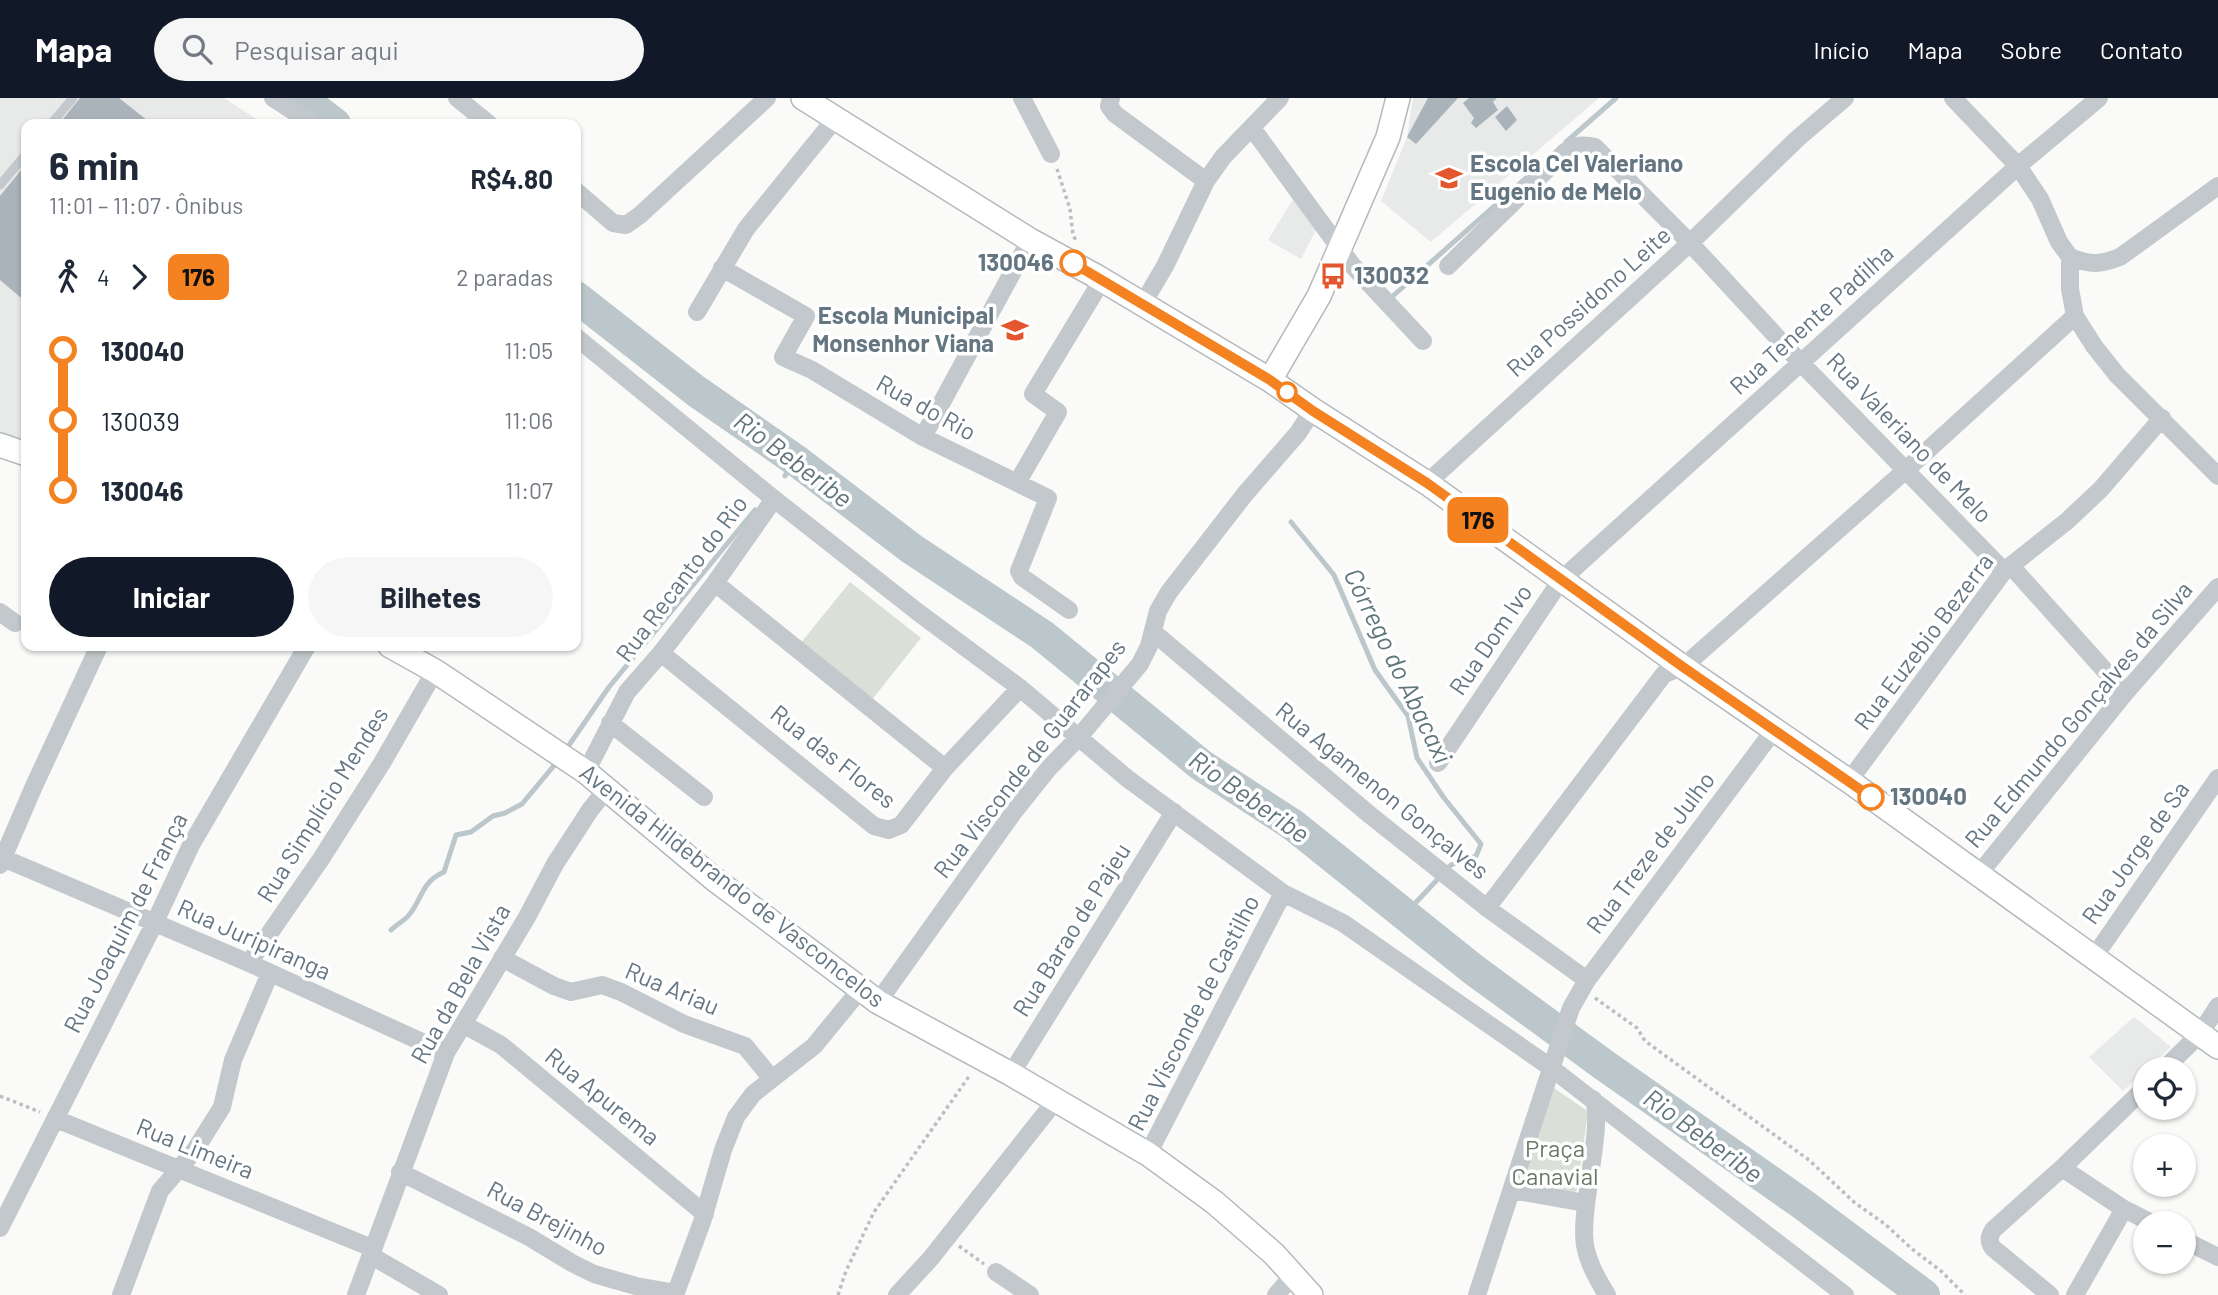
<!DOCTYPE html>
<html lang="pt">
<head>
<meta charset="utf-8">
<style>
  body { margin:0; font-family:Barlow,sans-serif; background:#f6f6f7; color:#1f2937; height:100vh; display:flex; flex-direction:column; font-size:26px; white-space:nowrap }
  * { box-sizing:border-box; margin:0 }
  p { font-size:23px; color:#747a83 }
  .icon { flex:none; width:38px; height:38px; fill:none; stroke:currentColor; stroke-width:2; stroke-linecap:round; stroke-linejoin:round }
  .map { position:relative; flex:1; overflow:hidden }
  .panel { position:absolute; left:21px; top:21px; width:560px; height:532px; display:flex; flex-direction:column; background:#fff; border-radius:14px; box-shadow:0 2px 5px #0004 }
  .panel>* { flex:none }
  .badge { padding:0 14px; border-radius:10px; font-size:24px; line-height:46px }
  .controls { position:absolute; left:2133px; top:959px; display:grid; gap:14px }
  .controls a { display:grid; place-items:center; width:63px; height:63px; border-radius:50%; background:#fff; box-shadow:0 2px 5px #0004; font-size:35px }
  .map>.badge { position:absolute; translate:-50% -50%; box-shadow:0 0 0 4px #fff }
  .legs { display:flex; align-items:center; gap:10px; height:77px; padding:0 28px; font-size:23px }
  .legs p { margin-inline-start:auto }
  .summary { display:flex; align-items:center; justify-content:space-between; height:119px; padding:0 28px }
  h1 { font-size:38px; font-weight:700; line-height:52px }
  .button { display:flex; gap:14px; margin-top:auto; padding:14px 28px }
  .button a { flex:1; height:80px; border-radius:42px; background:#111827; color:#fff; font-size:28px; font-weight:700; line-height:80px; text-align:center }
  .button a+a { background:#f6f6f7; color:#1f2937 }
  ul { padding:0 28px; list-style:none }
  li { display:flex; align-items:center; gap:24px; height:70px; font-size:26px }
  li i { display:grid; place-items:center; width:10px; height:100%; margin:0 9px; background:currentColor }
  li i::after { content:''; width:18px; height:18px; margin:-9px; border:5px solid; border-radius:50%; background:#fff }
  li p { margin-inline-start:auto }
  li:first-child i { background:linear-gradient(#0000 50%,currentColor 0) }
  li:last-child i { background:linear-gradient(currentColor 50%,#0000 0) }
  header { display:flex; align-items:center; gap:42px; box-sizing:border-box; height:98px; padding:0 35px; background:#111827; color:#fff }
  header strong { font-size:33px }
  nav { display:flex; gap:38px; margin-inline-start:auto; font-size:24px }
  .search { width:490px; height:63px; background:#f6f6f7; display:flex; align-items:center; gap:18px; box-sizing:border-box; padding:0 24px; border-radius:38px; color:#747a83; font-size:26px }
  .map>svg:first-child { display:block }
</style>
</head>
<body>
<header>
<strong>Mapa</strong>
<div class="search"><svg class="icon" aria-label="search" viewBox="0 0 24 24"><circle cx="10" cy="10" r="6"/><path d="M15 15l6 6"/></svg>Pesquisar aqui</div>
<nav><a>Início</a><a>Mapa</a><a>Sobre</a><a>Contato</a></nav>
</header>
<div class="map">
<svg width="2218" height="1197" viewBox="0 0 2218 1197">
  <rect width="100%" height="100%" fill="#fafaf8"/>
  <path fill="#e8e9e9" d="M0,0H224L264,26H26V348L0,339Z
    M1413,0H1599L1431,144L1381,103L1407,39Z
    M1295,98L1317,130L1301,161L1268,142Z
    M2134,919L2171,949L2123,993L2089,959Z"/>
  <path fill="#dadfd7" d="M850,484L921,540L871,603L800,546Z
    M1554,990L1586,1012L1588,1015L1577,1092L1574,1095L1527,1084L1524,1081Z"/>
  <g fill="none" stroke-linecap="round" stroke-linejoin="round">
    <path stroke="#bbc7cb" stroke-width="5" d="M1566,44L1616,0
      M1394,197L1527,79
      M785,378L794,361
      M1291,424L1334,477L1375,572L1408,618L1417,660L1444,700L1481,746L1476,758L1451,767L1406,815
      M565,653L609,589L755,412
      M391,832C396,827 404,823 409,817C423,800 421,784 444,774L456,737L471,734L493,718L505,715L522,706L557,664"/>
    <path stroke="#bbc7cb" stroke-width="32" d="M301,0L335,26
      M576,199L696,293L798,364L912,451L1042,537L1201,667L1293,727L1474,872L1604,967L1801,1105L1924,1197"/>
  </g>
  <path fill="#aab3b9" d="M80,0H119L152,26H59Z
    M1428,0H1458L1416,46L1407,39Z
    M1469,0H1497L1493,4L1498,12L1476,30L1471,25L1474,20L1463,5Z
    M1507,8L1517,22L1506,33L1495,19Z
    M26,66V204L0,182V98Z"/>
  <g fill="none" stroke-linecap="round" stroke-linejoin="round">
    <g stroke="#b3babf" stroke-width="26">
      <path id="secondary" d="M803,0L1030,142L1094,177L1270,282L1313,312L1427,385L1683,569L1849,683L2218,949
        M1270,282L1319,198L1388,39L1398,0
        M0,347L26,356
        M390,548L435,573L586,674L714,781L878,904L1011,976L1148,1056L1214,1104L1274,1156L1311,1197"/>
    </g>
    <path stroke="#bbbfc2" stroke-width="3.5" stroke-dasharray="3.5 3.5" stroke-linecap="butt" d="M1057,71L1070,111L1073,137L1077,144
      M1595,900L1637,930L1645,943L1809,1062L1855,1105L1885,1126L1912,1151L1941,1173L1965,1197
      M0,998L40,1014
      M959,1148L984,1166
      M838,1197L846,1173L874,1114L970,977"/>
    <path stroke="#c3c8cc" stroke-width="9" d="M51,26L73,0
      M0,87L26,56"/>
    <path stroke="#c3c8cc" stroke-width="18" d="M273,0L313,26
      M457,0L489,26
      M1022,0L1051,56
      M1111,0L1109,8L1115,16L1206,83
      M1953,0L2018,68L2040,101L2059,144L2070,159V191L2075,218L2094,248L2117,277L2218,378
      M1252,30L1352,167L1423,243
      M576,93L613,125L626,127L640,117L767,0
      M2070,159C2090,167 2100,167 2120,159L2218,88
      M1448,168L1565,54C1576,47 1583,46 1595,49L1690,145L1801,265L2004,473
      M722,170L806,218L783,259L812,272L923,339L1048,400L1019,473L1022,479L1069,512
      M1142,207L1165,168L1206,83L1223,59L1280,0
      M697,214L746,131L835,21
      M576,239L774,401L919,515L1020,590L1128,681L1283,795L1343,825L1550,969L1845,1197
      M923,339L1030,142
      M1017,385L1058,314L1033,296L1102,182
      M1427,385L1690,145L1797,41L1845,0
      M2011,468L2125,595
      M715,485L945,670
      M0,514L15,525
      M1153,534L1370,717L1487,810L1587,882
      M661,555L874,728L889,732L901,727L945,670L1020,590
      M610,625L704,699
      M1438,665L1561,482L2018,68L2099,0
      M586,674L627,594L661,555L715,485L774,401
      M1849,683L2004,473L2067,423L2101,391L2162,320
      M3,760L249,865L446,955
      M0,767L34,688L99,548
      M1979,776L2125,595L2218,489
      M1487,810L1664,576L1683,569L1907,371L2075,218
      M2094,859L2218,680
      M502,860L554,888L571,894L602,887L621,894L684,926L745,948L772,981
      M249,865L321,761L382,665L435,573
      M878,904L1013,715L1049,670L1079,639L1140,566L1149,548L1158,513L1169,494L1245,396L1298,335L1313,312
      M463,926L501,947L705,1116
      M2164,971L2200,936L2218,908
      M1011,976L1174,714
      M1593,1001C1605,1024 1579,1111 1585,1147C1588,1165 1598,1182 1607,1197
      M56,1021L372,1150
      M1148,1056L1283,795
      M2062,1070L2124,1111L2152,1125
      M400,1074L529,1139L572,1165L594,1176L636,1188L676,1195
      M1512,1092L1585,1105
      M0,1130L155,824L191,747L307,548
      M2184,1142L2218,1159
      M370,1157L439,1197
      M996,1174L1030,1197
      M121,1197L160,1093L195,1052L222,1009L233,962L270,875
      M356,1197L446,955L527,819L555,766L590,712L607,691
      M675,1197L702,1124L723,1052L736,1019L753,996L814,948L860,892
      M897,1197L931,1160L1056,1002
      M1276,1197L1294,1176
      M1477,1197L1571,910L1587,882L1774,632
      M2050,1197L1993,1150C1988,1143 1989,1139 1993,1132L2062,1070L2146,989
      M2075,1197L2124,1111"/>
    <use href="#secondary" stroke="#fff" stroke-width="23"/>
  </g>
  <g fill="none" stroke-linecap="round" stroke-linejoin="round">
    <g stroke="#fff" stroke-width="16">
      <path id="line-1" d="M1073,165L1270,282L1313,313L1427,385L1683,569L1871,699"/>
    </g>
    <use href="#line-1" stroke="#f58220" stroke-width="10"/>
  </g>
  <defs>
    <g id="school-bare" transform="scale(2.1)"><path d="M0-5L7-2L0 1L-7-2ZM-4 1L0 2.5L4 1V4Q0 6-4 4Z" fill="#e4572e" stroke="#fff" stroke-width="2.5" paint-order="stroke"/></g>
    <g id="bus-bare" transform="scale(2.1)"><path d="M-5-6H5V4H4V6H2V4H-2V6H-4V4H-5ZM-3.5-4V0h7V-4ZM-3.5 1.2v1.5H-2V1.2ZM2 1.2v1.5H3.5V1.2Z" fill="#e4572e" stroke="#fff" stroke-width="2.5" paint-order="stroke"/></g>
  </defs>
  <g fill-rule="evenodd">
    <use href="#school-bare" x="1449" y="80"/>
    <use href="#bus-bare" x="1333" y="178"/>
    <use href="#school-bare" x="1015" y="232"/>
  </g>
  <g fill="#fff" stroke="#f58220" stroke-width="3.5">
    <circle cx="1073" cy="165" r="12"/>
    <circle cx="1287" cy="294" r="9"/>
    <circle cx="1871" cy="699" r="12"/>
  </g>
  <g text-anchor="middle" stroke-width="7" stroke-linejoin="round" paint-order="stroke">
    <g font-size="24" font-weight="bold" fill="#657683" stroke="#fff" text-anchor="start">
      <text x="1470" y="74">Escola Cel Valeriano<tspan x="1470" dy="28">Eugenio de Melo</tspan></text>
      <text x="1354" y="186">130032</text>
      <text x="994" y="226" text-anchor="end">Escola Municipal<tspan x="994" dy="28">Monsenhor Viana</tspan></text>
    </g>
    <g font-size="24" font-weight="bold" fill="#657683" stroke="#fff" text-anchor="end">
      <text x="1054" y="173">130046</text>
      <text x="1890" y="707" text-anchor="start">130040</text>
    </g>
    <g font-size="24" fill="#657683" stroke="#fff">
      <text transform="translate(1589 204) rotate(-42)" y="8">Rua Possidono Leite</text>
      <text transform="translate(1812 222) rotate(-42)" y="8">Rua Tenente Padilha</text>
      <text transform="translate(926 310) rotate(29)" y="8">Rua do Rio</text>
      <text transform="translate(1909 340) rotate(46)" y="8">Rua Valeriano de Melo</text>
      <text transform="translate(682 481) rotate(-53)" y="8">Rua Recanto do Rio</text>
      <text transform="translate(1491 542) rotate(-56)" y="8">Rua Dom Ivo</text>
      <text transform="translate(1924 544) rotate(-53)" y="8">Rua Euzebio Bezerra</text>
      <text transform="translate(2079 617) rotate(-50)" y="8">Rua Edmundo Gonçalves da Silva</text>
      <text transform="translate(833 659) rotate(38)" y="8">Rua das Flores</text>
      <text transform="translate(1030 661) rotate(-52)" y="8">Rua Visconde de Guararapes</text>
      <text transform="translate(1382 693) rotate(39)" y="8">Rua Agamenon Gonçalves</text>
      <text transform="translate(323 707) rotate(-58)" y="8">Rua Simplício Mendes</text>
      <text transform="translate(1651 755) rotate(-53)" y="8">Rua Treze de Julho</text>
      <text transform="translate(2136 755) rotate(-55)" y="8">Rua Jorge de Sa</text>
      <text transform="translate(732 788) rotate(38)" y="8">Avenida Hildebrando de Vasconcelos</text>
      <text transform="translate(126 825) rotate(-63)" y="8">Rua Joaquim de França</text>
      <text transform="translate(1072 832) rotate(-58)" y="8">Rua Barao de Pajeu</text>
      <text transform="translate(254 842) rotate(24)" y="8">Rua Juripiranga</text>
      <text transform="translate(461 886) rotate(-61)" y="8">Rua da Bela Vista</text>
      <text transform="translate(672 891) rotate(23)" y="8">Rua Ariau</text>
      <text transform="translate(1194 915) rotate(-63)" y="8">Rua Visconde de Castilho</text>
      <text transform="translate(602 999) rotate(39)" y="8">Rua Apurema</text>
      <text transform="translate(195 1051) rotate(22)" y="8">Rua Limeira</text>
      <text transform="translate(547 1121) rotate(28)" y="8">Rua Brejinho</text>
    </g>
    <g font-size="24" fill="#687a64" stroke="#fff">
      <text x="1555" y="1059">Praça<tspan x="1555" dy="28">Canavial</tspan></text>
    </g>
    <g font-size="26" font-style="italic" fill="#60757c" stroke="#fff">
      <text transform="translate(793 362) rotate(37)" y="9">Rio Beberibe</text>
      <text transform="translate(1398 568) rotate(64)" y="9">Córrego do Abacaxi</text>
      <text transform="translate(1249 699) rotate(35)" y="9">Rio Beberibe</text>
      <text transform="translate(1703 1038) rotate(36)" y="9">Rio Beberibe</text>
    </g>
  </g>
</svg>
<div class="controls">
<a><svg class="icon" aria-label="locate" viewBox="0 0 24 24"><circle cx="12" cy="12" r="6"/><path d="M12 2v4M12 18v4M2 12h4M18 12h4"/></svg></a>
<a>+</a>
<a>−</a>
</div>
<b class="badge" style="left:1478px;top:422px;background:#f58220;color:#111">176</b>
<section class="panel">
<div class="summary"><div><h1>6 min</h1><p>11:01 – 11:07 · Ônibus</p></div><b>R$4.80</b></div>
<div class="legs"><svg class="icon" aria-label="walk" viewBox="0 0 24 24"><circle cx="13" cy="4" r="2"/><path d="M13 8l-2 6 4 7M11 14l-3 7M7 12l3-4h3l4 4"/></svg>4<svg class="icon" aria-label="forward" viewBox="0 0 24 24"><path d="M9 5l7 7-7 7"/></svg><b class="badge" style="background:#f58220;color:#111">176</b><p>2 paradas</p></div>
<ul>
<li><i style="color:#f58220"></i><b>130040</b><p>11:05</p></li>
<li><i style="color:#f58220"></i><span>130039</span><p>11:06</p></li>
<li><i style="color:#f58220"></i><b>130046</b><p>11:07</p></li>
</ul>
<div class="button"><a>Iniciar</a><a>Bilhetes</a></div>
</section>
</div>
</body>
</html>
